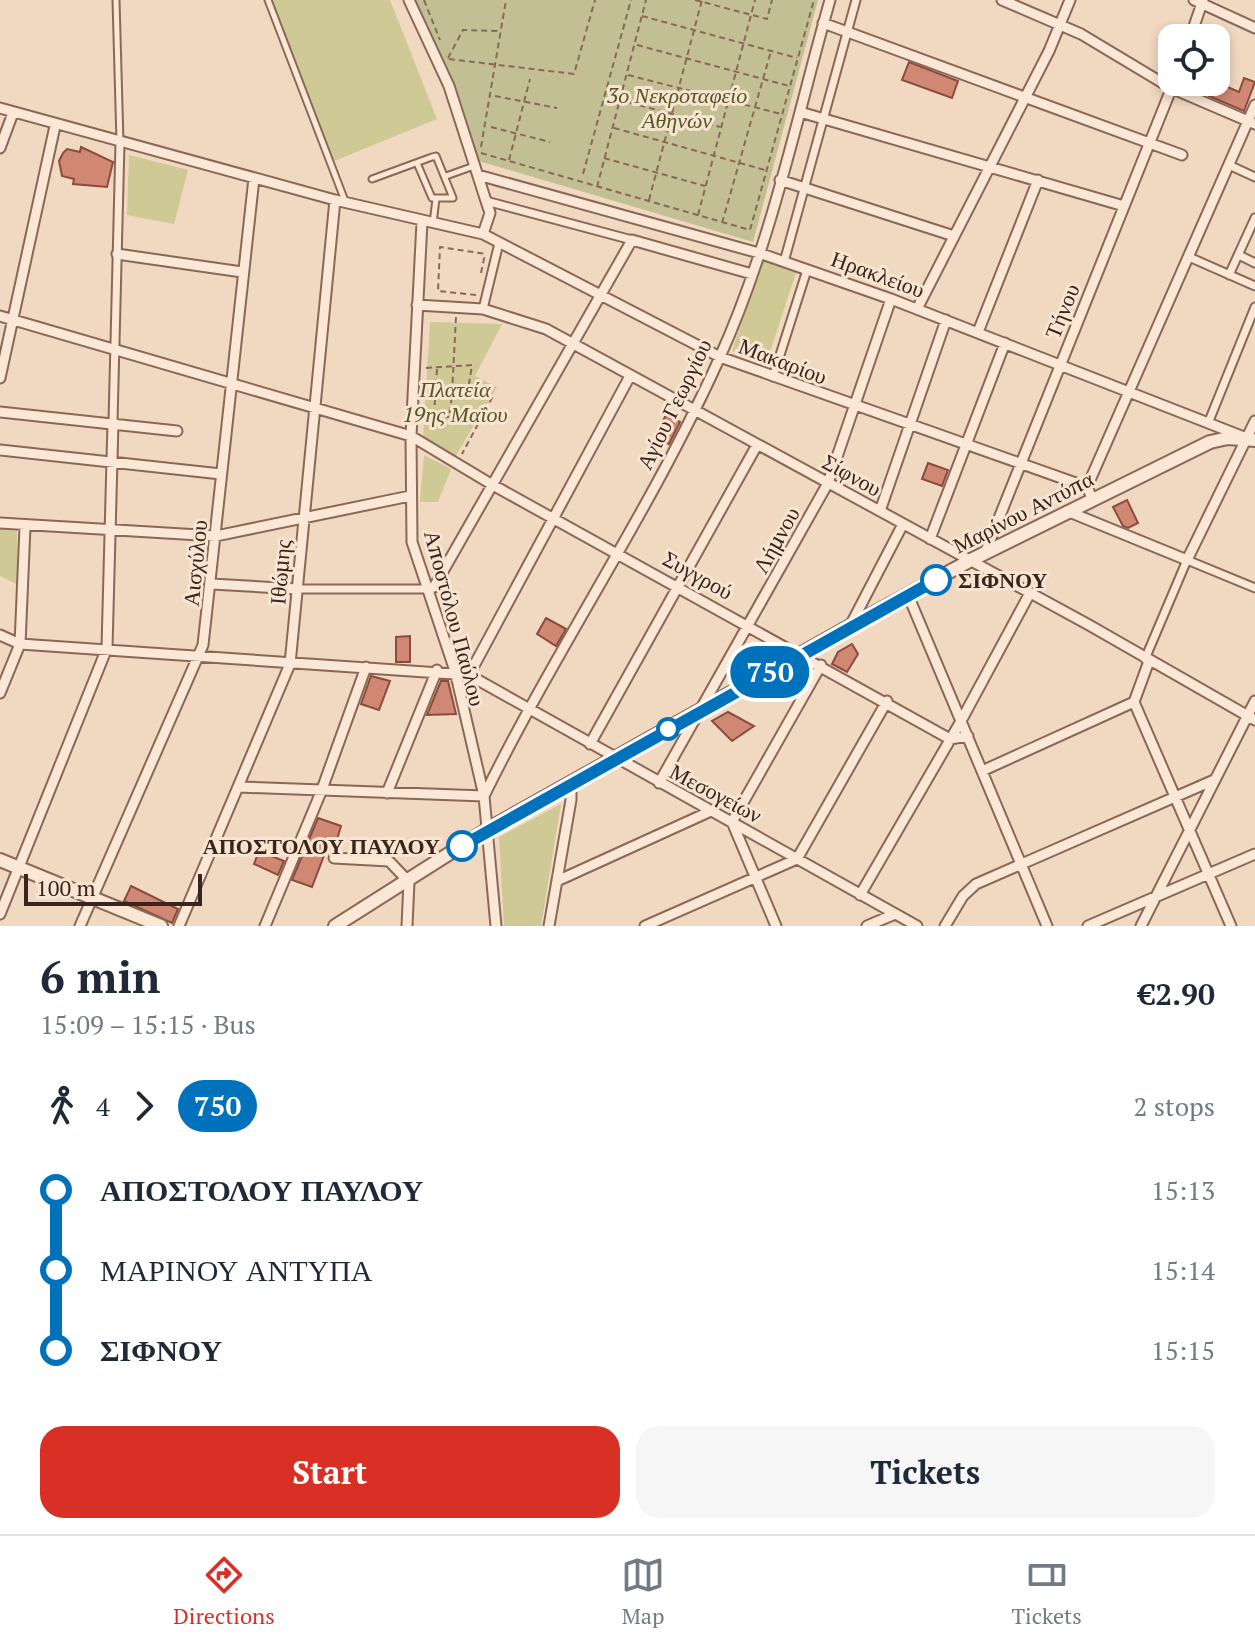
<!DOCTYPE html>
<html lang="en">
<head>
<meta charset="utf-8">
<style>
  body { margin:0; font-family:"PT Serif",serif; background:#f6f6f7; color:#1f2937; height:100vh; display:flex; flex-direction:column; font-size:30px; white-space:nowrap }
  * { box-sizing:border-box; margin:0 }
  p { font-size:26px; color:#747a83 }
  .icon { flex:none; width:44px; height:44px; fill:none; stroke:currentColor; stroke-width:2; stroke-linecap:round; stroke-linejoin:round }
  .map { position:relative; height:926px; overflow:hidden }
  .panel { display:flex; flex-direction:column; background:#fff; flex:1 }
  .panel>* { flex:none }
  .badge { padding:0 16px; border-radius:26px; font-size:28px; line-height:52px }
  .tools { position:absolute; left:1158px; top:24px; display:grid; gap:16px }
  .tools a { display:grid; place-items:center; width:72px; height:72px; border-radius:16px; background:#fff; box-shadow:0 4px 12px #0003; font-size:40px }
  .scale { position:absolute; left:24px; bottom:20px; width:178px; box-sizing:border-box; padding-left:8px; border:4px solid #39251d; border-top:0; font-size:22px; line-height:28px; white-space:nowrap; color:#39251d; -webkit-text-stroke:6px #f7e4d1; paint-order:stroke }
  .map>.badge { position:absolute; translate:-50% -50%; box-shadow:0 0 0 4px #fff }
  .legs { display:flex; align-items:center; gap:12px; height:88px; padding:0 40px; font-size:26px }
  .legs p { margin-inline-start:auto }
  .head { display:flex; align-items:center; justify-content:space-between; height:136px; padding:0 40px }
  h1 { font-size:44px; font-weight:600; line-height:60px }
  .button { display:flex; gap:16px; margin-top:auto; padding:16px 40px }
  .button a { flex:1; height:92px; border-radius:24px; background:#d93025; color:#fff; font-size:32px; font-weight:600; line-height:92px; text-align:center }
  .button a+a { background:#f6f6f7; color:#1f2937 }
  ul { padding:0 40px; list-style:none }
  li { display:flex; align-items:center; gap:28px; height:80px; font-size:30px }
  li i { display:grid; place-items:center; width:12px; height:100%; margin:0 10px; background:currentColor }
  li i::after { content:''; width:20px; height:20px; margin:-10px; border:6px solid; border-radius:50%; background:#fff }
  li p { margin-inline-start:auto }
  li:first-child i { background:linear-gradient(#0000 50%,currentColor 0) }
  li:last-child i { background:linear-gradient(currentColor 50%,#0000 0) }
  .dock { display:flex; justify-content:space-around; align-items:center; height:112px; border-top:2px solid #e0e1e3; background:#fff; font-size:22px; color:#747a83 }
  .dock a { display:grid; justify-items:center; gap:4px }
  .dock .selected { color:#d93025 }
  .map>svg:first-child { display:block }
</style>
</head>
<body>
<div class="map">
<svg width="1255" height="926" viewBox="0 0 1255 926">
  <rect width="100%" height="100%" fill="#f0d8c1"/>
  <path fill="#cec995" d="M266,0H390L437,119L334,161Z
    M129,155L188,170L174,224L127,215Z
    M762,260L796,273L766,364L732,351Z
    M430,322L502,324L475,376L497,387L455,457L423,439Z
    M424,455L451,469L438,502H420Z
    M0,529L17,531V584L0,576Z
    M561,804L541,926H504L499,837Z"/>
  <path fill="#c3bf94" d="M415,0H818L753,242L479,161L450,74Z"/>
  <path fill="#d08875" stroke="#8b4b3d" stroke-width="2" d="M909,62L958,81L952,98L902,80Z
    M1244,78L1255,82L1244,111L1209,96L1216,82L1239,92Z
    M81,147L113,162L107,187L73,184L74,179L62,176L59,161L63,153L67,149L80,152Z
    M666,415L680,422L669,444L655,436Z
    M928,463L948,470L942,486L922,479Z
    M1127,500L1138,523L1128,528L1123,526L1113,507Z
    M546,618L566,629L556,646L537,634Z
    M410,636V662H396V637Z
    M852,644L858,654L847,672L832,664L838,652Z
    M371,676L390,681L379,710L361,704Z
    M441,681H448L456,714L427,715Z
    M728,712L754,726L732,741L712,721Z
    M318,818L341,826L336,843L330,840L312,887L292,880Z
    M259,851L284,861L278,875L254,864Z
    M131,886L178,909L172,923L124,901Z"/>
  <g fill="none" stroke-linecap="round" stroke-linejoin="round">
    <g stroke="#8a6858" stroke-width="9">
      <path id="service" d="M116,0L120,142
        M268,0L345,201
        M446,176L474,166
        M372,179L432,157L436,156L453,198H432L417,163
        M433,223L436,199"/>
    </g>
    <g stroke="#8a6858" stroke-width="11">
      <path id="pedestrian" d="M1231,166L1255,177
        M486,201L632,240
        M1239,255L1255,263
        M1189,257L1255,286
        M784,262L856,0
        M1229,275L1255,218
        M483,309L499,243
        M773,377L807,270
        M1209,421L1255,307
        M113,422L120,143
        M297,589H427
        M1145,659L1187,560L1255,588"/>
    </g>
    <g stroke="#8a6858" stroke-width="13">
      <path id="minor" d="M409,0L449,86L486,201L490,213L483,234
        M1002,0L1081,34L1171,88L1255,124
        M1194,0L1255,28
        M823,23L1182,155
        M1190,38L1203,0
        M0,108L335,200L483,234L720,357L1087,487L1092,498
        M800,112L1124,206
        M0,148L13,113
        M478,175L759,253L891,299L1244,437
        M780,180L954,236
        M422,222L411,436L412,542L455,671L484,796L496,926
        M117,254L242,272
        M417,305L483,309L546,329L1089,625L1255,720
        M917,309L1049,51L1070,0
        M0,316L411,436L491,484L950,739L968,736
        M978,332L1038,180
        M0,378L55,126
        M0,412L177,431
        M0,450L221,474
        M1087,487L1255,105
        M880,511L946,320
        M1067,511L1187,560L1255,421
        M0,523L216,536L410,496
        M930,539L1005,343
        M985,553L1174,82
        M212,584L297,589
        M427,589L434,587L632,240L752,274
        M908,595L1047,926
        M850,626L903,524
        M0,635L20,644L469,675L917,926
        M469,675L630,376
        M0,693L20,644L25,527
        M1134,702L1231,926
        M1134,702L1149,661
        M590,744L757,445
        M982,771L1134,702
        M659,783L828,483L891,299
        M239,787L484,796C557,647 651,510 719,359C771,245 796,120 830,0
        M387,793L437,670
        M334,858L389,861L409,882L407,926
        M557,881L711,811
        M860,895L961,721L1030,593
        M0,914L107,648L113,422
        M80,926L203,645L254,178
        M179,926L290,664L335,200
        M265,926L321,792L366,667
        M549,926L571,800V783
        M645,926L797,859L887,701
        M776,926L732,822L821,665
        M867,926L895,914
        M945,926L963,896L976,884L1214,780
        M1088,926L1255,854
        M1141,926L1255,701"/>
    </g>
    <g stroke="#8a6858" stroke-width="16">
      <path id="tertiary" d="M0,860L161,926
        M335,926L488,829L850,626L971,560L1210,442L1228,438L1255,440"/>
    </g>
    <path stroke="#8a6858" stroke-width="2" stroke-dasharray="6 4" stroke-linecap="butt" d="M424,0L440,40
      M695,0L767,19L772,0
      M642,16L797,58
      M637,45L789,86
      M448,58L463,30L500,31
      M449,59L574,74L595,0
      M628,75L781,114
      M495,96L557,108
      M620,100L720,127
      M491,127L550,142
      M614,128L765,170
      M481,147L506,0
      M481,153L750,230L814,0
      M604,158L705,186
      M509,160L530,79
      M583,174L631,0
      M597,187L646,0
      M649,200L702,0
      M698,215L755,0
      M722,223L771,51
      M481,273L485,254
      M476,295L438,291L440,247L486,254
      M456,317L452,394H468L469,385L493,396L462,454
      M426,368L472,365L469,384
      M423,415L449,417L452,395
      M434,415L437,369
      M451,417L479,421"/>
    <use href="#service" stroke="#fae7d5" stroke-width="5"/>
    <use href="#pedestrian" stroke="#fae7d5" stroke-width="7"/>
    <use href="#minor" stroke="#fae7d5" stroke-width="9"/>
    <use href="#tertiary" stroke="#fae7d5" stroke-width="12"/>
  </g>
  <g fill="none" stroke-linecap="round" stroke-linejoin="round">
    <g stroke="#fff" stroke-width="18">
      <path id="line-1" d="M462,846L936,580"/>
    </g>
    <use href="#line-1" stroke="#0072bc" stroke-width="12"/>
  </g>
  <g fill="#fff" stroke="#0072bc" stroke-width="4">
    <circle cx="936" cy="580" r="14"/>
    <circle cx="668" cy="729" r="10"/>
    <circle cx="462" cy="846" r="14"/>
  </g>
  <g text-anchor="middle" stroke-width="6" stroke-linejoin="round" paint-order="stroke">
    <g font-size="22" font-style="italic" fill="#545722" stroke="#f7e4d1">
      <text x="677" y="103">3ο Νεκροταφείο<tspan x="677" dy="25">Αθηνών</tspan></text>
      <text x="455" y="397">Πλατεία<tspan x="455" dy="25">19ης Μαΐου</tspan></text>
    </g>
    <g font-size="22" fill="#39251d" stroke="#f7e4d1">
      <text transform="translate(878 274) rotate(20)" y="8">Ηρακλείου</text>
      <text transform="translate(1062 311) rotate(-68)" y="8">Τήνου</text>
      <text transform="translate(783 361) rotate(21)" y="8">Μακαρίου</text>
      <text transform="translate(674 404) rotate(-64)" y="8">Αγίου Γεωργίου</text>
      <text transform="translate(852 475) rotate(29)" y="8">Σίφνου</text>
      <text transform="translate(1023 512) rotate(-27)" y="8">Μαρίνου Αντύπα</text>
      <text transform="translate(776 540) rotate(-61)" y="8">Λήμνου</text>
      <text transform="translate(195 563) rotate(-84)" y="8">Αισχύλου</text>
      <text transform="translate(280 572) rotate(-85)" y="8">Ιθώμης</text>
      <text transform="translate(698 575) rotate(29)" y="8">Συγγρού</text>
      <text transform="translate(455 618) rotate(75)" y="8">Αποστόλου Παύλου</text>
      <text transform="translate(716 793) rotate(28)" y="8">Μεσογείων</text>
    </g>
    <g font-size="22" font-weight="bold" fill="#39251d" stroke="#f7e4d1" text-anchor="start">
      <text x="958" y="588">ΣΙΦΝΟΥ</text>
      <text x="440" y="854" text-anchor="end">ΑΠΟΣΤΟΛΟΥ ΠΑΥΛΟΥ</text>
    </g>
  </g>
</svg>
<div class="tools">
<a><svg class="icon" aria-label="locate" viewBox="0 0 24 24"><circle cx="12" cy="12" r="6"/><path d="M12 2v4M12 18v4M2 12h4M18 12h4"/></svg></a>
</div>
<div class="scale">100 m</div>
<b class="badge" style="left:770px;top:672px;background:#0072bc;color:#fff">750</b>
</div>
<section class="panel">
<div class="head"><div><h1>6 min</h1><p>15:09 – 15:15 · Bus</p></div><b>€2.90</b></div>
<div class="legs"><svg class="icon" aria-label="walk" viewBox="0 0 24 24"><circle cx="13" cy="4" r="2"/><path d="M13 8l-2 6 4 7M11 14l-3 7M7 12l3-4h3l4 4"/></svg>4<svg class="icon" aria-label="forward" viewBox="0 0 24 24"><path d="M9 5l7 7-7 7"/></svg><b class="badge" style="background:#0072bc;color:#fff">750</b><p>2 stops</p></div>
<ul>
<li><i style="color:#0072bc"></i><b>ΑΠΟΣΤΟΛΟΥ ΠΑΥΛΟΥ</b><p>15:13</p></li>
<li><i style="color:#0072bc"></i><span>ΜΑΡΙΝΟΥ ΑΝΤΥΠΑ</span><p>15:14</p></li>
<li><i style="color:#0072bc"></i><b>ΣΙΦΝΟΥ</b><p>15:15</p></li>
</ul>
<div class="button"><a>Start</a><a>Tickets</a></div>
</section>
<nav class="dock">
<a class="selected"><svg class="icon" aria-label="directions" viewBox="0 0 24 24"><path d="M12 3l9 9-9 9-9-9zM9 14v-3h6M13 9l2 2-2 2"/></svg>Directions</a>
<a><svg class="icon" aria-label="map" viewBox="0 0 24 24"><path d="M3 6l6-2 6 2 6-2v14l-6 2-6-2-6 2zM9 4v14M15 6v14"/></svg>Map</a>
<a><svg class="icon" aria-label="tickets" viewBox="0 0 24 24"><path d="M3 7h18v10H3zM15 7v10"/></svg>Tickets</a>
</nav>
</body>
</html>
